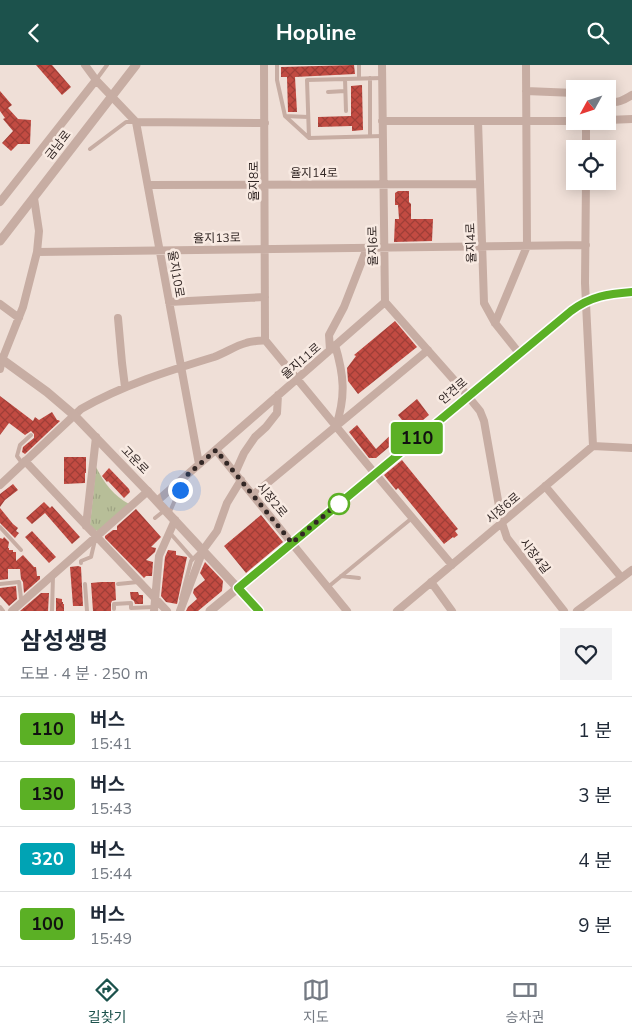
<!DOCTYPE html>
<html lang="ko">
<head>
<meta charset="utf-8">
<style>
  body { margin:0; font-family:"Nunito Sans","Noto Sans KR",sans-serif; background:#f2f2f3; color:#1f2937; height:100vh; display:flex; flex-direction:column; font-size:19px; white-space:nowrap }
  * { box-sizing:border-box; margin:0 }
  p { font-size:16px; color:#747a83 }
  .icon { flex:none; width:28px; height:28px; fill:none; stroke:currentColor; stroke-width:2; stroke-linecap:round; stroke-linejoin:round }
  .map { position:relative; height:546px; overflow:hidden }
  .drawer { display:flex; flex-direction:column; background:#fff; flex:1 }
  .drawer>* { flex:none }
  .badge { padding:0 10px; border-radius:4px; font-size:18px; line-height:32px }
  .needle { width:32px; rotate:230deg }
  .tools { position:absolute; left:566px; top:15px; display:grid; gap:10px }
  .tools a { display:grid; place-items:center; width:50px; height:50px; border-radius:0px; background:#fff; box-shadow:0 2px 12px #0003; font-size:25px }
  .you { position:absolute; width:25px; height:25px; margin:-12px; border:4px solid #fff; border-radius:50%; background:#1a73e8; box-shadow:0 0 0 8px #1a73e833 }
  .map>.badge { position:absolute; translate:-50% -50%; box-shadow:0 0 0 2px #fff }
  .round { display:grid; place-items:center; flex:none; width:52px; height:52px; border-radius:0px; background:#f2f2f3 }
  .headline { display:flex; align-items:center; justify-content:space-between; height:85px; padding:0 20px }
  h1 { font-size:24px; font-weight:700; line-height:38px }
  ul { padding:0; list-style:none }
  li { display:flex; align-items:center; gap:15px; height:65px; padding:0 20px; border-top:1px solid #e0e1e3 }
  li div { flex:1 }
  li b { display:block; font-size:19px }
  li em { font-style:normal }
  li .badge { min-width:55px; font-weight:700; text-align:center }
  header { display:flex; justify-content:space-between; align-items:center; height:65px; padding:0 20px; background:#1c524c; color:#fff; font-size:22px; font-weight:700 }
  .dock { display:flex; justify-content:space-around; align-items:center; height:70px; border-top:1px solid #e0e1e3; background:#fff; font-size:14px; color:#747a83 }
  .dock a { display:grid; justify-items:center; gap:2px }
  .dock .current { color:#1c524c }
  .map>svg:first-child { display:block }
</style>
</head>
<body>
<header><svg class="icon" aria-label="back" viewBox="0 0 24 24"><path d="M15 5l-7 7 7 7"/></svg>Hopline<svg class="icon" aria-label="search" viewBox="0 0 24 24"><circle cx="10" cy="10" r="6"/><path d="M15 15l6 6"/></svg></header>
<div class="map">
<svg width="632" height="546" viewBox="0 0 632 546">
  <defs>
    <pattern id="grass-tufts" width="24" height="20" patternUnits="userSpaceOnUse" patternTransform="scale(1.25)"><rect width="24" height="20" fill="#b7be98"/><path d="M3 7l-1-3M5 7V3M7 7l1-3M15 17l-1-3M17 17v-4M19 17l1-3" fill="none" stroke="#9ea383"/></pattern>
    <pattern id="building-cross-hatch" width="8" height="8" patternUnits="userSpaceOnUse" patternTransform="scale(1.25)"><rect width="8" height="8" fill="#c24b42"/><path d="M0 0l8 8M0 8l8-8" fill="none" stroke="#9e3e37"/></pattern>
  </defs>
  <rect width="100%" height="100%" fill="#efdfd7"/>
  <path fill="url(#grass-tufts)" d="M96,402C104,418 114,431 129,439L98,466L93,465L90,460Z"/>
  <path fill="url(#building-cross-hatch)" d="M36,0H52L71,22L62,30Z
    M354,0L355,9L295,12L297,47H288L287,12H281V2Z
    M362,20L363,65L352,66V61L318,62V52L351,51V21Z
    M0,26L12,40L8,43L18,54L31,55L30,79H18L11,86L2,78L13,66L3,54L5,53L0,46Z
    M398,126H409V137L411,139V154H433L432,176L394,177L395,154H399L398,140H395V128Z
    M395,256L417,282L358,329L348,316L347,303L356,291L354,290Z
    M0,331L33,356L35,352L39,355L52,347L57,355H58L60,356L25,389L22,387L23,382L34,373V369L31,366L25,370L9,358L0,370Z
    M417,334L429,350L417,360H406L398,350Z
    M357,360L376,384L401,360L407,367L376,393H369L349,367Z
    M64,392H86V408H85V418L64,419Z
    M402,395L458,464L455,466L458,470L454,473L453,472L444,479L398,423L396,425L384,410Z
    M109,403L129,424L130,427L124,433L108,416L107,417L102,411Z
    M13,419L18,425L5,435L0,442V429Z
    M44,437L50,443L52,441L80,472L72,479L45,448L32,459L26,453Z
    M0,443L13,459L18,463L16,466L19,468L15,473L0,458Z
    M136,444L161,472L151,482L156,483L155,487L146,495L153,497L152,511H146L144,513L105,473V471L113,465H117V461Z
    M261,450L283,477L246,508L224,481Z
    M32,466L56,492L49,498L25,472Z
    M4,472L9,477L8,483H9V485H13V487H16V496L23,490L34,502H36L37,511H40V514L24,528L23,517L21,514L20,504H8V514L0,515V473L3,474Z
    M168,485L176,486V490L187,492L177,539L166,537L161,531L165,492Z
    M205,497L223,516L222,526L198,546H186L188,542L197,534L193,528L194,524L205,515L200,508Z
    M78,501L81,502L83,541H73L70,502Z
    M101,517H115L116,535L112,536L111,538V546H93L91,518Z
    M16,521L17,534L9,541L0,531V523Z
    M130,527H138L139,530H143V539H135L134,536L131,534Z
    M41,528H49L48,546H20Z
    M56,533L62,534V537H63V539H64V546H56Z"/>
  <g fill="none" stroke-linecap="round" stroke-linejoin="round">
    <path stroke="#c7ada3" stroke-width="4" d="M277,0V15L285,51L309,73
      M359,13V0
      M370,13V71
      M382,13L307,15L309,73L383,71
      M345,14L346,46
      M96,15L107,0
      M328,27L345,26
      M285,51L308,52
      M90,84L126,57H134
      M22,398L17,391L20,380L31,370
      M169,449L184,414
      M155,453L165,445
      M0,462L21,485
      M170,468L193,494
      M81,498V496L91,492L95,475
      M341,511L359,513
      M0,519L19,517L21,533
      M85,519L87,546
      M118,519L138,517
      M328,522L412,453
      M181,534L191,496L199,488
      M0,542L3,546
      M114,544V539L131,538V543L154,542
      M52,546L53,511"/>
    <path stroke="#c7ada3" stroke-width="8" d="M85,0L96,15L136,57L199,399
      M264,0L265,275L372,405L452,500
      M382,0L385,237L462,324L480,346L484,356L502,458L507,473L564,546
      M526,26L575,28
      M608,36C617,39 624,35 632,30
      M608,55L632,54
      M382,56H575
      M478,56L484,238L495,258L519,288
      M136,57L265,58
      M586,84V56
      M586,116L585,218L593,381
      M148,120L480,119
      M0,137L96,15
      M37,187L586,180
      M169,237L265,232
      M0,239L19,253
      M118,253L122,298L125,322
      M495,258L527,181L526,0
      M335,280C344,310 346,331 336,361
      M330,285L329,270L344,242L367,183
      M0,304L2,295L23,242L37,187L39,166L34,133
      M216,385L347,546
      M25,396L167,546
      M235,408L244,388L255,372L266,362L277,348L278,330
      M0,420L81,344C123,320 168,306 214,292C225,288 235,281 246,278C252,276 259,276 265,275
      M545,421L621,512
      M253,430L428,285
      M157,436L385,237
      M86,461L96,372
      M431,517L452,546
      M12,546L148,426
      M154,546L159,491L175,455
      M180,546L203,485L217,466L227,438L241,415
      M397,546L593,381L632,383
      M577,546L632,505"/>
    <path stroke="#c7ada3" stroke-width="9" d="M0,176L136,0
      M0,293L47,327L74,350L151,430L259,546
      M210,546L571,246C591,231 608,229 632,227"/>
  </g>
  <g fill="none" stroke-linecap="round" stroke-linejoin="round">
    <g stroke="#fff" stroke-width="11">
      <path id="line" d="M259,546L238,523L571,246C591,231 608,229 632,227"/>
    </g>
    <use href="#line" stroke="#5bb025" stroke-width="8"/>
    <path stroke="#322725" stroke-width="5" stroke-dasharray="0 9" d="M180,425L185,412L216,385L292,478L341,436L339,439"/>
  </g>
  <circle fill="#fff" stroke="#5bb025" stroke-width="2.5" cx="339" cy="439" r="10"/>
  <g text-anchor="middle" stroke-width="5" stroke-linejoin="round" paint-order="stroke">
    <g font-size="12" fill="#322725" stroke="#f8eae2">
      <text transform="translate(58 80) rotate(-52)" y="4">금남로</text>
      <text x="314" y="112">율지14로</text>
      <text transform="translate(254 116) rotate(-90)" y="4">율지8로</text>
      <text transform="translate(217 173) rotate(-1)" y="4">율지13로</text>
      <text transform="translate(471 178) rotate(-92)" y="4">율지4로</text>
      <text transform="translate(373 181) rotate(-91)" y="4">율지6로</text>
      <text transform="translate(176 209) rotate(80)" y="4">율지10로</text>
      <text transform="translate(301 296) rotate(-41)" y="4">율지11로</text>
      <text transform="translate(453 326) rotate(-40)" y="4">안견로</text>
      <text transform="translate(135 395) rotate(46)" y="4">고운로</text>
      <text transform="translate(272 435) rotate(51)" y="4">시장2로</text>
      <text transform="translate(503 443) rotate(-40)" y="4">시장6로</text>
      <text transform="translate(535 491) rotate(52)" y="4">시장4길</text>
    </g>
  </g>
</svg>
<div class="tools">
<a><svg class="needle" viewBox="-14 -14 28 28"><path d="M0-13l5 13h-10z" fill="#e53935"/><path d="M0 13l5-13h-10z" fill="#747a83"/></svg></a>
<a><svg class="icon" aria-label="locate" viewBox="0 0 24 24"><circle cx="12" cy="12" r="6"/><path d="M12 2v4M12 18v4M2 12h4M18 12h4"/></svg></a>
</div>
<div class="you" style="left:180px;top:425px"></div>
<b class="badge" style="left:417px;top:373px;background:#5bb025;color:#111">110</b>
</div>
<section class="drawer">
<div class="headline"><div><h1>삼성생명</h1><p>도보 · 4 분 · 250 m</p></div><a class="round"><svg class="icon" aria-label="heart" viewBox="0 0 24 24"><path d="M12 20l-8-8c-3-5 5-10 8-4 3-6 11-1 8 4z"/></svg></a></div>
<ul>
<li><span class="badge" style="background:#5bb025;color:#111">110</span><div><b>버스</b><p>15:41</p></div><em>1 분</em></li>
<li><span class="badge" style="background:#5bb025;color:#111">130</span><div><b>버스</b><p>15:43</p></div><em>3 분</em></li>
<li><span class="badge" style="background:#00a3b4;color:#fff">320</span><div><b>버스</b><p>15:44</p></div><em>4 분</em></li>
<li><span class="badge" style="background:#5bb025;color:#111">100</span><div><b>버스</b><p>15:49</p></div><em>9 분</em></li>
</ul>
</section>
<nav class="dock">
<a class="current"><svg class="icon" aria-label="directions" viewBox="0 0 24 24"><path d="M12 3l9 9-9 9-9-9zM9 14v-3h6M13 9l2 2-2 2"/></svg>길찾기</a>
<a><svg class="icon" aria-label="map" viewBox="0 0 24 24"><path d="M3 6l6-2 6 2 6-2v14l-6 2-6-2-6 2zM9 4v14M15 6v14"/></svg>지도</a>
<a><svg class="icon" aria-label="tickets" viewBox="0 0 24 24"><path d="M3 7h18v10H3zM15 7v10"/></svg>승차권</a>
</nav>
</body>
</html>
